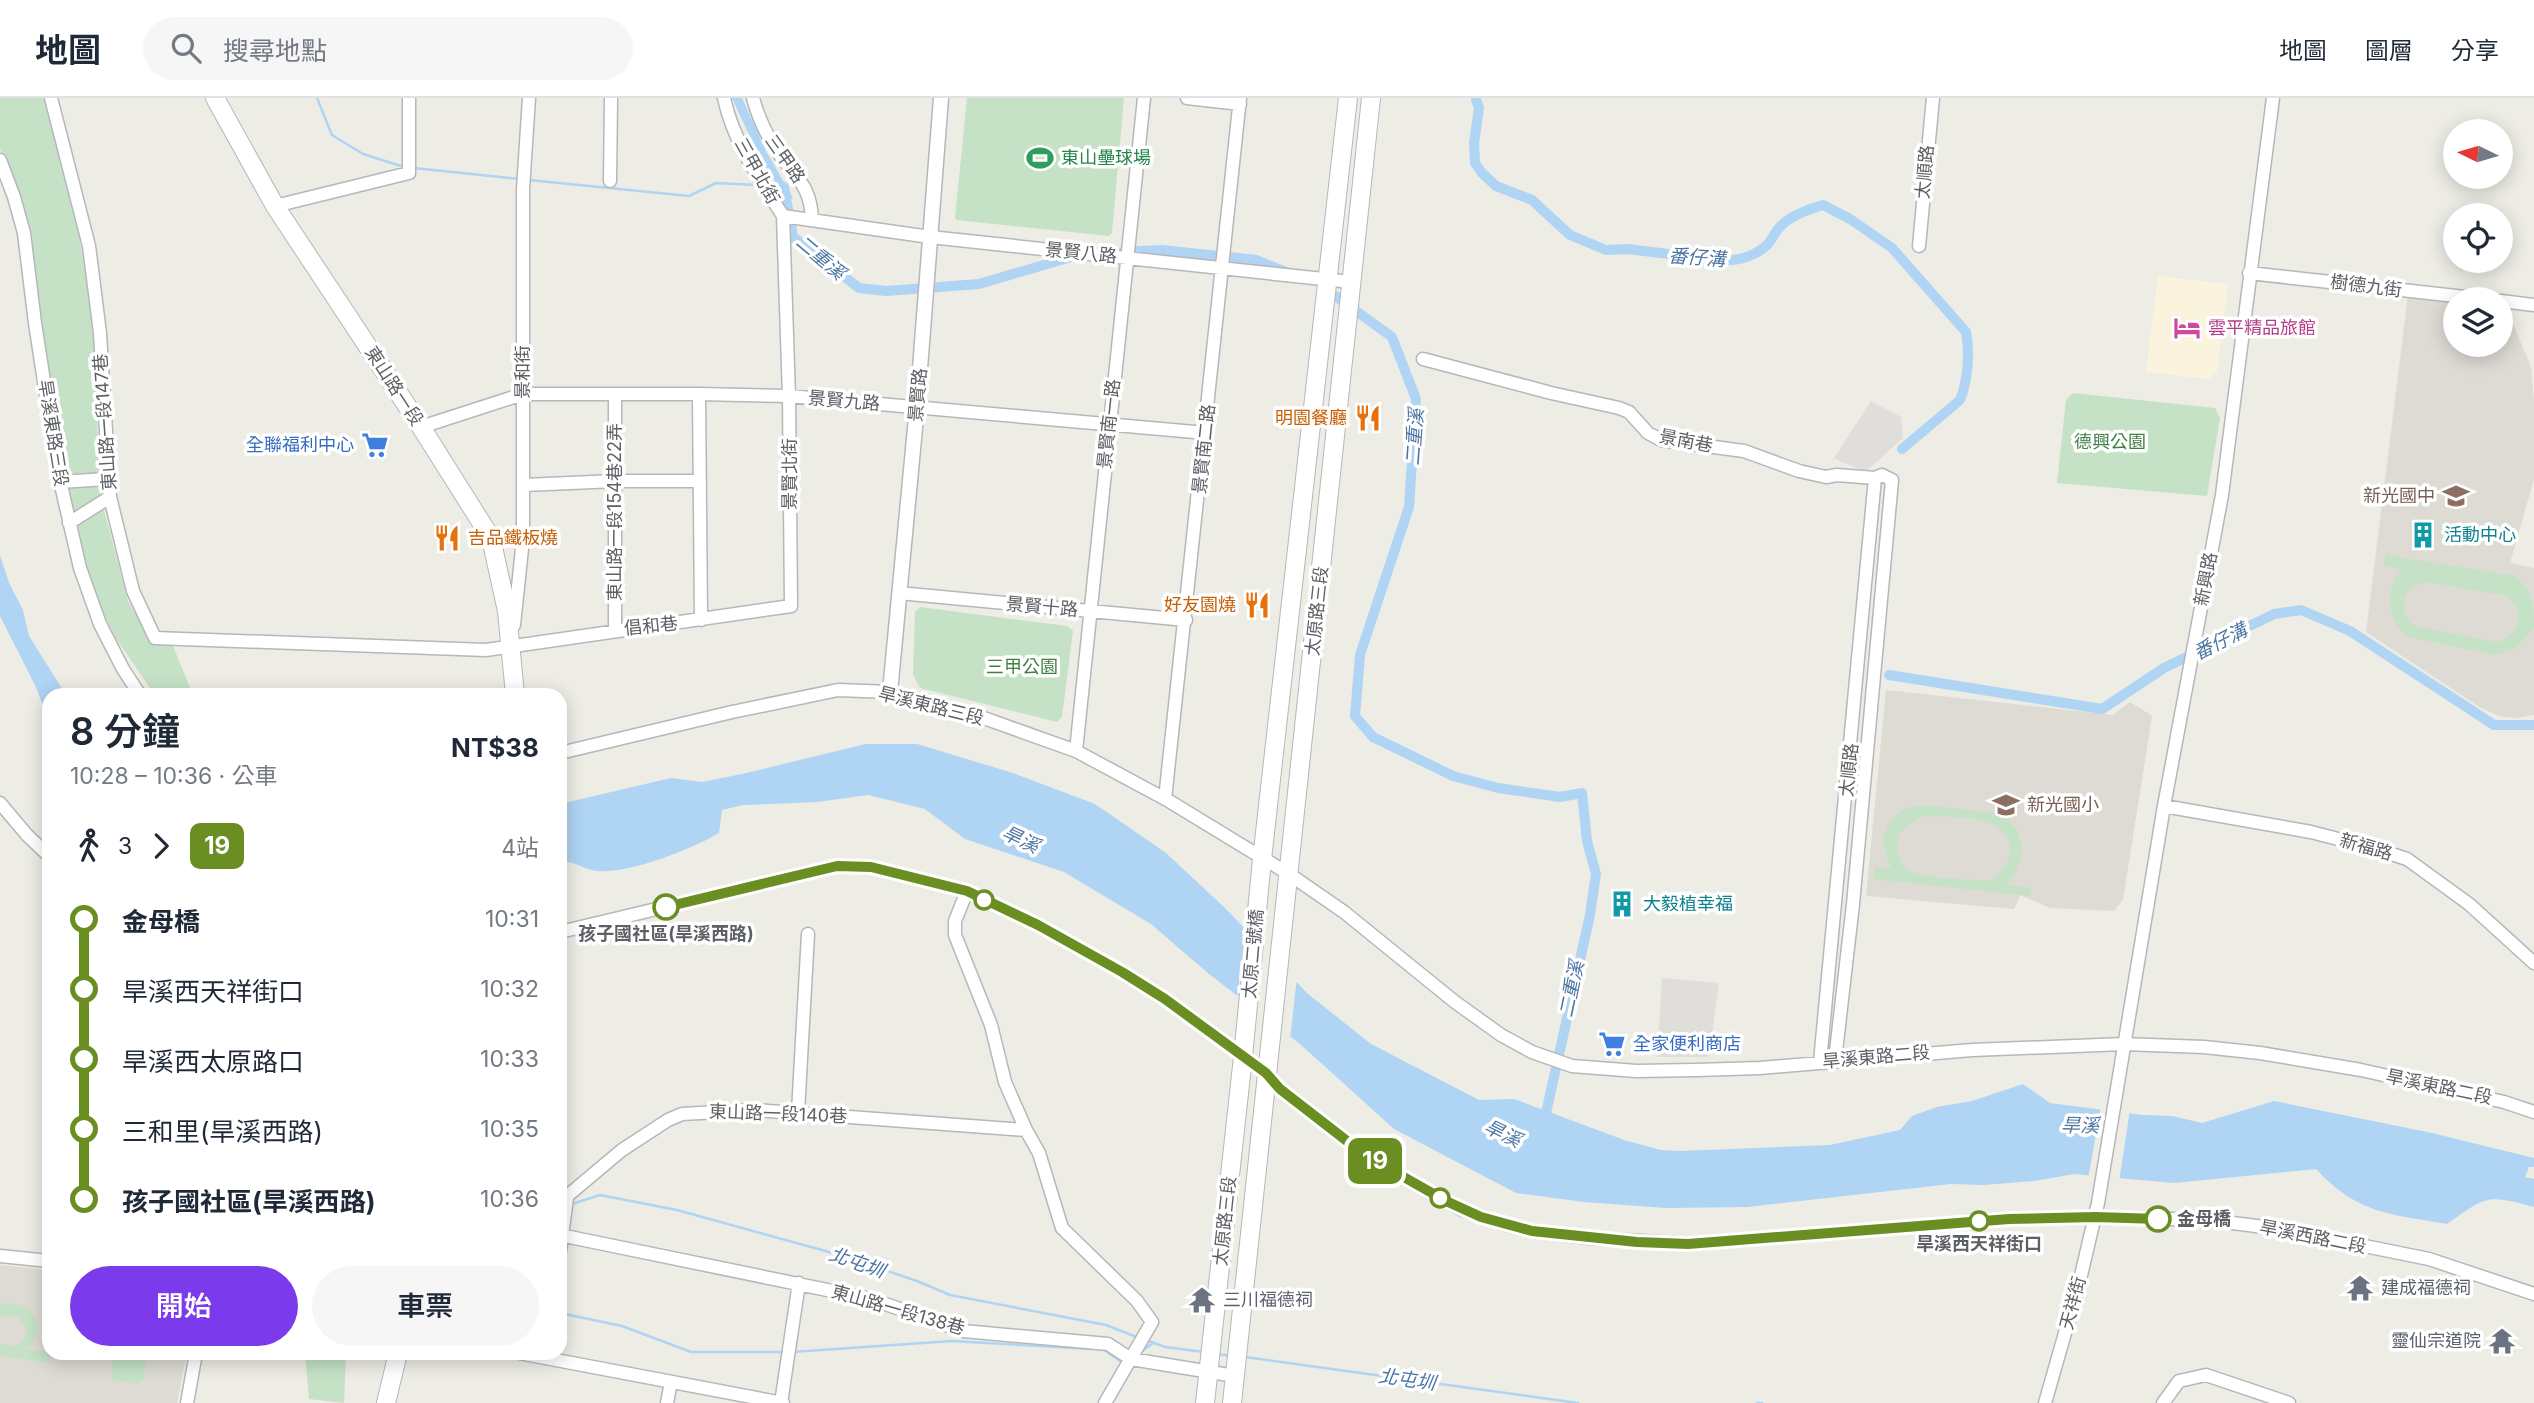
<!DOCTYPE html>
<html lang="zh-TW">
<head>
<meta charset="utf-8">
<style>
  body { margin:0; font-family:Inter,"Noto Sans TC",sans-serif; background:#f6f6f7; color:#1f2937; height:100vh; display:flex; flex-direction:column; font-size:26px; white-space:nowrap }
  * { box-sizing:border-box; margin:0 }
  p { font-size:23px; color:#747a83 }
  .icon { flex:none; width:38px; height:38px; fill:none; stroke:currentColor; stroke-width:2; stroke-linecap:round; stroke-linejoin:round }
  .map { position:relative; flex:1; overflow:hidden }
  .details { position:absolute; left:42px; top:590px; width:525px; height:672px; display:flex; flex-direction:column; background:#fff; border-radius:21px; box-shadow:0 4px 18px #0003 }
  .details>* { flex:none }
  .badge { padding:0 14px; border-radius:10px; font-size:24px; line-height:46px }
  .needle { width:46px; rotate:275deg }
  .tools { position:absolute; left:2443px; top:21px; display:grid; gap:14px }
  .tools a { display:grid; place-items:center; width:70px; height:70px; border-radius:50%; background:#fff; box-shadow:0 4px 18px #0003; font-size:35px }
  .map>.badge { position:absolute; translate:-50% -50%; box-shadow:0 0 0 4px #fff }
  .legs { display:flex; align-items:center; gap:10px; height:77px; padding:0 28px; font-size:23px }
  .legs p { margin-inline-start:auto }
  .head { display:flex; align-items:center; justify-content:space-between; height:119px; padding:0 28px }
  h1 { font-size:38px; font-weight:600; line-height:52px }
  .action { display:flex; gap:14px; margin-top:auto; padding:14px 28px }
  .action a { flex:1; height:80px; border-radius:42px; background:#7c3aed; color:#fff; font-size:28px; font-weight:600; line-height:80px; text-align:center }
  .action a+a { background:#f6f6f7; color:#1f2937 }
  ul { padding:0 28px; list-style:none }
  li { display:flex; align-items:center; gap:24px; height:70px; font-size:26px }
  li i { display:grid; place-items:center; width:10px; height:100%; margin:0 9px; background:currentColor }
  li i::after { content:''; width:18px; height:18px; margin:-9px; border:5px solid; border-radius:50%; background:#fff }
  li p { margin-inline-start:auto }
  li:first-child i { background:linear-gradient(#0000 50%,currentColor 0) }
  li:last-child i { background:linear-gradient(currentColor 50%,#0000 0) }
  header { display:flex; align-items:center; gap:42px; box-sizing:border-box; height:98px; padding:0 35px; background:#fff; border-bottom:2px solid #e0e1e3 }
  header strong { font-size:33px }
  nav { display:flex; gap:38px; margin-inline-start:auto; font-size:24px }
  .search { width:490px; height:63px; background:#f6f6f7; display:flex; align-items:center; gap:18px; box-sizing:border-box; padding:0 24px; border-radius:38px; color:#747a83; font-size:26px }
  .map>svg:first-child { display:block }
</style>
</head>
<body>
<header>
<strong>地圖</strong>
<div class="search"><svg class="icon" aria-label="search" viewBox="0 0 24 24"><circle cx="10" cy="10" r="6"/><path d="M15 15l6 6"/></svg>搜尋地點</div>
<nav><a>地圖</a><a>圖層</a><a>分享</a></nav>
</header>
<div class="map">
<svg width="2534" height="1305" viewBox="0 0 2534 1305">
  <rect width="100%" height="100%" fill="#edece5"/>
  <path fill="#faf4de" d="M2158,178L2228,186L2217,274L2208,281L2146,274Z"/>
  <path fill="#dfdeda" d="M1871,303L1901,319L1903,340L1865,374L1834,360Z
    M1662,880L1719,885L1709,959H1657Z"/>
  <path fill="#dddbd4" d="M2408,197L2455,205V247H2501V218L2512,223L2531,269L2534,304V381L2510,465L2534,470V617L2515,620L2500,618L2481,610L2366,534Z
    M1886,592L2113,617L2130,604L2152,618L2123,802L2114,813L2050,810L2020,797L2014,811L1866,798Z
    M0,1167L49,1172V1255H187L177,1305H0Z"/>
  <path fill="#c5e2c6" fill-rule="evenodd" d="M0,0H45L73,103L93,218L98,343L104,412L128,503L151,543H171L193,597H155L115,539L96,499L80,448L67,387L16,90L0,51Z
    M967,0H1124L1112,135L1109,138L957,122L955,120Z
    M2073,295L2215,310L2220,320L2207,398L2057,385L2066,302Z
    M2386,457L2515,478C2534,496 2534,503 2534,530L2516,550L2496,557L2409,539C2386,523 2384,492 2402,471L2384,468ZM2428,484L2507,498C2526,513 2520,539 2496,544L2414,528C2395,512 2403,486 2428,484Z
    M920,509L1067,528L1073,533L1062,619L1057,624L920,590L913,577L915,514Z
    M1927,707L2002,716C2027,735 2028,764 2007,786L2031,790V798L1874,781L1875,769L1892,771C1874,737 1887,709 1927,707ZM1927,718C1952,720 2004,715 2010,748C2012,762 2002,773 1993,782L1985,783C1968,781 1925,780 1912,774C1908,773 1903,767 1901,762C1889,740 1906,722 1927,718Z
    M0,1205C7,1206 17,1205 23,1208C42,1216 41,1242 26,1251L51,1255L50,1265L0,1258V1246L16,1248L23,1242L27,1233L18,1219L0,1217Z
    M113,1255H147L143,1283L139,1282V1286L111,1282Z
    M305,1255H346L344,1305L309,1301Z"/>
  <path fill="#afd4f4" d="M732,0H742L766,53L793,100L782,101L779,90L758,56Z
    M0,457L9,485L23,512L29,538L66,597H49V623L35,587L0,518Z
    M866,646H917L1013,675L1095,706L1166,755L1225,810L1308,896L1371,946L1479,1002L1514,1001L1627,1043L1661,1052L1680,1053L1830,1047L1900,1032L1912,1018L1937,1009L1972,1003L2023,986L2050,1005L2142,1017L2172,1018L2202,1025L2274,1003L2432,1035L2534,1060V1069H2529L2525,1079L2534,1081V1109C2486,1096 2487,1098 2447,1126C2390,1116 2358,1116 2316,1071L2174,1085L2074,1076L2035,1083L1984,1087L1951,1086L1747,1109L1666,1110L1584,1104L1516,1095L1394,1031L1300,946L1209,876L1151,826L1064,774L965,741L925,711L868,697L817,704L743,707L722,712L719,735C692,751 629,776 597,773C584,772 574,762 560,764V706L671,680L702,684L742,676Z"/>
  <path fill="#edece5" d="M1246,827L1297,879L1290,942L1237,901Z
    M2101,1008L2130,1012L2119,1084L2088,1081Z"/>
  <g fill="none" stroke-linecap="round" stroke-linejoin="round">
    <path stroke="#afd4f4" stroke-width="2.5" d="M317,0L332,37L363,56L404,69
      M414,70L519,81
      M529,82L689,98L716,85L756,87
      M569,1107L600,1097L677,1112L840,1157L917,1183L950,1197L1106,1227L1139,1240
      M560,1215L622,1228L691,1254H785
      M1146,1242L1165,1249L1204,1254
      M1103,1251L1120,1263L1123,1262
      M1142,1253L1153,1245
      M792,1254L952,1243L1092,1251
      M1217,1256L1232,1258
      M1245,1259L1578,1305
      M1757,1305H1762"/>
    <path stroke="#afd4f4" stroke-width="10" d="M1476,2L1479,10L1474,45L1475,65L1482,75L1496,88L1532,102L1570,137L1606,152L1627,151L1694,159L1698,163C1722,163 1747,165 1766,148C1772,143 1774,135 1779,130C1790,117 1808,112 1823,107L1850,121L1892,150L1966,234C1970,255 1968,282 1960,302L1902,351
      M784,89L793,139L859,190L886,193L979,186L1078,157
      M1122,154L1162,152L1256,162L1288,175
      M1323,189L1392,239L1416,301L1409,409L1360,557L1355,618L1373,639L1453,678L1498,690L1560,699L1582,695L1587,743L1596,776L1590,817L1544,1024
      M1889,577L2102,611L2164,570L2274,516L2301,512L2350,533L2494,627H2534"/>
    <g stroke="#b5b7ba" stroke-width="15">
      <path id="minor" d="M51,0L89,148L100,235L110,399L133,493L155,540L486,552L791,508L789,298L783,118
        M724,0C733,43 760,82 783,118L930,139L1351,184
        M753,0C758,19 765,34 775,50C793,78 811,85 812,122
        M1187,0L1240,6
        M0,62L14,99L24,135L35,225L58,374L80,470L100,526L123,571L140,597
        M610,83L611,0
        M275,108L409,75V0
        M1919,148L1933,0
        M2249,175L2483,201
        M2501,203L2534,207
        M1423,261L1551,295L1619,310L1629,314L1648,335L1661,342L1744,353L1799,373L1826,379L1837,377L1875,380L1882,377L1892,382L1853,806L1835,962
        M699,296L701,522
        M421,329L523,296H699L789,298L1206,335
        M60,384L107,381
        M524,387L616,383H700
        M69,425L110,399
        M491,440L513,441L523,438
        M899,495L1186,522
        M514,527L523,441V91L529,0
        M615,532V297
        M1076,653L1144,0
        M560,655L732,614L838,592L890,594L967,614L1076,653L1169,703L1289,776L1344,814L1455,904L1501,937L1532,954L1572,968L1636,973L1696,972L1760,970L1972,952L2124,946L2204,949L2260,955L2361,972L2504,1004L2534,1014
        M1165,701L1240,0
        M0,705L27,737L49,758
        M2164,708L2311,734L2373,750L2407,761L2469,806L2534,865
        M967,793L955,823V837L991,927L1005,984L1026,1032L1039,1055L1062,1130L1137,1203L1152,1224L1105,1305
        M560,834L837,768L871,769L967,793L1038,827L1122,874L1165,901L1266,975L1280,991L1365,1057L1429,1094L1463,1112L1507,1127L1532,1133L1590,1140L1688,1146L2009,1121L2095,1119L2209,1122L2280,1131L2429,1161L2534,1196
        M1820,964L1875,380
        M798,1014L808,836
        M560,1104L622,1052L668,1022L682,1016L754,1012L1026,1032
        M560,1137L871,1201L963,1233L1108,1246L1131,1261L1235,1278
        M560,1153L567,1100
        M0,1158L49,1163
        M519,1255L783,1305
        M187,1305L196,1255
        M667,1305L671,1284
        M781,1305L799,1185
        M2045,1305L2079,1186L2098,1105L2164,708L2222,397L2273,0
        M2163,1305L2179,1283L2206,1277L2289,1305"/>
    </g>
    <g stroke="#b5b7ba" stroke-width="17">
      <path id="tertiary" d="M890,594L917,309L941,0"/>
    </g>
    <g stroke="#b4b7bb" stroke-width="20">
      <path id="secondary" d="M215,0L275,108L421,329L491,440L507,513L515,597
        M386,1305L398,1255
        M1205,1305L1243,959L1262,761L1348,0
        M1232,1305L1371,0"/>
    </g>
    <use href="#minor" stroke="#fff" stroke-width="12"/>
    <use href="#tertiary" stroke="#fff" stroke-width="14"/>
    <use href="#secondary" stroke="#fff" stroke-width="18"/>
  </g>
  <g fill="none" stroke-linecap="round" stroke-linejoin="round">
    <g stroke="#fff" stroke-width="16">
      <path id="line-1" d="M666,809L837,768L871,769L967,793L1038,827L1122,874L1165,901L1266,975L1280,991L1365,1057L1446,1103L1481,1119L1532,1133L1637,1144L1688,1146L2009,1121L2095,1119L2158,1121"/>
    </g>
    <use href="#line-1" stroke="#6b8e23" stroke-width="10"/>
  </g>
  <defs>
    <g id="stadium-bare" transform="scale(2.1)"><path d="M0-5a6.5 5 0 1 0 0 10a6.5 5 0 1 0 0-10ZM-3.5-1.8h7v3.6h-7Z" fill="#2e9e5b" stroke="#fff" stroke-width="2.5" paint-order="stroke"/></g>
    <g id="hotel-bare" transform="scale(2.1)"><path d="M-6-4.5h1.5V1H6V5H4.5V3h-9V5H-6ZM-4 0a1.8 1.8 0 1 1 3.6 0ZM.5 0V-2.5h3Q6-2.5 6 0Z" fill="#d1479c" stroke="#fff" stroke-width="2.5" paint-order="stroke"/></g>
    <g id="restaurant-bare" transform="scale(2.1)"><path d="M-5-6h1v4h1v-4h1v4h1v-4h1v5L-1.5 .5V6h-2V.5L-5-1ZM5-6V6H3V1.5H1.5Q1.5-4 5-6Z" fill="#e8710a" stroke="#fff" stroke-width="2.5" paint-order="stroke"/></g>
    <g id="supermarket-bare" transform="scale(2.1)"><path d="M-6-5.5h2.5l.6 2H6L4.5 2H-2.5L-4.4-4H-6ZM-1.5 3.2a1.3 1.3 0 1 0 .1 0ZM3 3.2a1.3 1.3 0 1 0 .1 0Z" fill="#3f7fe0" stroke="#fff" stroke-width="2.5" paint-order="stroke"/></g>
    <g id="school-bare" transform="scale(2.1)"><path d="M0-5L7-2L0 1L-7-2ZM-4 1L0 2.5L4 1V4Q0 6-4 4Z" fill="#8d6e63" stroke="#fff" stroke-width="2.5" paint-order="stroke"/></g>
    <g id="building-bare" transform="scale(2.1)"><path d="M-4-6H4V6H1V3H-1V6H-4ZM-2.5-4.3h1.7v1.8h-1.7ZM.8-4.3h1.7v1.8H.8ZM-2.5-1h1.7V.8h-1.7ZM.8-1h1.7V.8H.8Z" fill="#0f9aa8" stroke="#fff" stroke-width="2.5" paint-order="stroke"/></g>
    <g id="temple-bare" transform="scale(2.1)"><path d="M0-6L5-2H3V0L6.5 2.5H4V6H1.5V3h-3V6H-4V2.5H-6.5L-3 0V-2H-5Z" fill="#6b7280" stroke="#fff" stroke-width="2.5" paint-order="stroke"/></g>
  </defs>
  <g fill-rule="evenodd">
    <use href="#stadium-bare" x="1040" y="60"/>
    <use href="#hotel-bare" x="2187" y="230"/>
    <use href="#restaurant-bare" x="1368" y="320"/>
    <use href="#supermarket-bare" x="375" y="347"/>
    <use href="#school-bare" x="2456" y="398"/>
    <use href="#building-bare" x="2423" y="437"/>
    <use href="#restaurant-bare" x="447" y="440"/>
    <use href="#restaurant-bare" x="1257" y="507"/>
    <use href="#school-bare" x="2006" y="707"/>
    <use href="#building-bare" x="1622" y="806"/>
    <use href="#supermarket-bare" x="1612" y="946"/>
    <use href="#temple-bare" x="2360" y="1190"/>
    <use href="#temple-bare" x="1202" y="1202"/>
    <use href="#temple-bare" x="2502" y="1243"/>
  </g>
  <g fill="#fff" stroke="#6b8e23" stroke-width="3.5">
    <circle cx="984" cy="802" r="9"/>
    <circle cx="666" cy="809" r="12"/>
    <circle cx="1440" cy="1100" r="9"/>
    <circle cx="2158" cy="1121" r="12"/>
    <circle cx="1979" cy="1123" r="9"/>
  </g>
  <g text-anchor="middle" stroke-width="7" stroke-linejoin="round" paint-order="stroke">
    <g font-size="18" fill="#27864d" stroke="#fff" text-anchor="start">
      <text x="1061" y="66">東山壘球場</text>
    </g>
    <g font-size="18" fill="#5d6064" stroke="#fff">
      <text transform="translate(785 61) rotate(55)" y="6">三甲路</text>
      <text transform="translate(757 73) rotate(61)" y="6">三甲北街</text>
      <text transform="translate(1925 74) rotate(-85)" y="6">太順路</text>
      <text transform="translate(1081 155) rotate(6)" y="6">景賢八路</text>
      <text transform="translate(2366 188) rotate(7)" y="6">樹德九街</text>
      <text transform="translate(523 274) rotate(-90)" y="6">景和街</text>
      <text transform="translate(394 288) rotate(57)" y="6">東山路一段</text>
      <text transform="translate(918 297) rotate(-85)" y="6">景賢路</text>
      <text transform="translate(844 303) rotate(5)" y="6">景賢九路</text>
      <text transform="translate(105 324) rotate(-94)" y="6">東山路一段147巷</text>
      <text transform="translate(1109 326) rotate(-84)" y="6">景賢南一路</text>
      <text transform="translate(53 335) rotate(81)" y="6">旱溪東路三段</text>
      <text transform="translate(1686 343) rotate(11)" y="6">景南巷</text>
      <text transform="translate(1204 351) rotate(-84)" y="6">景賢南二路</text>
      <text transform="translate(790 376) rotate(-90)" y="6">景賢北街</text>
      <text transform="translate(615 414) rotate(-90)" y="6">東山路一段154巷22弄</text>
      <text transform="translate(2206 481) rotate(-79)" y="6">新興路</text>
      <text transform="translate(1042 509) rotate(5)" y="6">景賢十路</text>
      <text transform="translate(1317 513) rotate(-84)" y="6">太原路三段</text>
      <text transform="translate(651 528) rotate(-6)" y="6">倡和巷</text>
      <text transform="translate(931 608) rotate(14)" y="6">旱溪東路三段</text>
      <text transform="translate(1849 672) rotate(-84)" y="6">太順路</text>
      <text transform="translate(2366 749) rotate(16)" y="6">新福路</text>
      <text transform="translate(1253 856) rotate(-85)" y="6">太原二號橋</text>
      <text transform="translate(1876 959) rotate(-5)" y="6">旱溪東路二段</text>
      <text transform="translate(2439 989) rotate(12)" y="6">旱溪東路二段</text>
      <text transform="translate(778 1016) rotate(2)" y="6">東山路一段140巷</text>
      <text transform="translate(1225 1123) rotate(-84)" y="6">太原路三段</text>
      <text transform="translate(2313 1139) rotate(11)" y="6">旱溪西路二段</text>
      <text transform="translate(2073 1205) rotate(-75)" y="6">天祥街</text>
      <text transform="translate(898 1212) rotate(16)" y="6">東山路一段138巷</text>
    </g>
    <g font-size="18" fill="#b23c85" stroke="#fff" text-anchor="start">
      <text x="2208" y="236">雲平精品旅館</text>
    </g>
    <g font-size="18" fill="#c56008" stroke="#fff" text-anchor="end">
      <text x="1347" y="326">明園餐廳</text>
      <text x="468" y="446" text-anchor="start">吉品鐵板燒</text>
      <text x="1236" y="513">好友園燒</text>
    </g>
    <g font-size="18" fill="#408045" stroke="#fff">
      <text x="2110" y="350">德興公園</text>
      <text x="1022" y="575">三甲公園</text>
    </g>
    <g font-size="18" fill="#366cbe" stroke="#fff" text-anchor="end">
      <text x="354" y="353">全聯福利中心</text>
      <text x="1633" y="952" text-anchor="start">全家便利商店</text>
    </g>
    <g font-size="18" fill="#785e54" stroke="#fff" text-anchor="end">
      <text x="2435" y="404">新光國中</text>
      <text x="2027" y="713" text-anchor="start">新光國小</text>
    </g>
    <g font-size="18" fill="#0d838f" stroke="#fff" text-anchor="start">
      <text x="2444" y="443">活動中心</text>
      <text x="1643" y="812">大毅植幸福</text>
    </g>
    <g font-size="18" font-weight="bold" fill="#5d6064" stroke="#fff">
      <text x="666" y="842">孩子國社區(旱溪西路)</text>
      <text x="2177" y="1127" text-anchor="start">金母橋</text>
      <text x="1979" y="1152">旱溪西天祥街口</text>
    </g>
    <g font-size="18" fill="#5b616d" stroke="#fff" text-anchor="start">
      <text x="2381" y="1196">建成福德祠</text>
      <text x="1223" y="1208">三川福德祠</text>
      <text x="2481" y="1249" text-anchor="end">靈仙宗道院</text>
    </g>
    <g font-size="19" font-style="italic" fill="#4d76a5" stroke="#fff">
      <text transform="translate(821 159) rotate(40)" y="7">二重溪</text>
      <text transform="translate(1697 159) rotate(4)" y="7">番仔溝</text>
      <text transform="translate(1414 339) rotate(-86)" y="7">二重溪</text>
      <text transform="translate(2220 543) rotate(-27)" y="7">番仔溝</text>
      <text transform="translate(1021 741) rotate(25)" y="7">旱溪</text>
      <text transform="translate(1571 891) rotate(-78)" y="7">二重溪</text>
      <text transform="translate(2080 1027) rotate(1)" y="7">旱溪</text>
      <text transform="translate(1503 1035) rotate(26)" y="7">旱溪</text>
      <text transform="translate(857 1164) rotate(19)" y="7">北屯圳</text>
      <text transform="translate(1407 1281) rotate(8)" y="7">北屯圳</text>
    </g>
  </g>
</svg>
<div class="tools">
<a><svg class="needle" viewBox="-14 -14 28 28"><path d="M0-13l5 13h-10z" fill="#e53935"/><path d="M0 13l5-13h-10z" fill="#747a83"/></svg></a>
<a><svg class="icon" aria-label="locate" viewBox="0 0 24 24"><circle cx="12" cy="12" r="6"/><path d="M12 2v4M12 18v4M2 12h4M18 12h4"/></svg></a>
<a><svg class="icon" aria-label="layers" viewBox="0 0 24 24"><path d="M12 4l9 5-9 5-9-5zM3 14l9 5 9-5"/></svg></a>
</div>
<b class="badge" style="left:1375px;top:1063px;background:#6b8e23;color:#fff">19</b>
<section class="details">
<div class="head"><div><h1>8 分鐘</h1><p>10:28 – 10:36 · 公車</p></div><b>NT$38</b></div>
<div class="legs"><svg class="icon" aria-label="walk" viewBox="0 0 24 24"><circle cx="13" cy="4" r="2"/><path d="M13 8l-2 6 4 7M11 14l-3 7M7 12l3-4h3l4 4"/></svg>3<svg class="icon" aria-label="forward" viewBox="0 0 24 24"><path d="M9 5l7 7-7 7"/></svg><b class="badge" style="background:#6b8e23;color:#fff">19</b><p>4站</p></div>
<ul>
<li><i style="color:#6b8e23"></i><b>金母橋</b><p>10:31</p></li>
<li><i style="color:#6b8e23"></i><span>旱溪西天祥街口</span><p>10:32</p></li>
<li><i style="color:#6b8e23"></i><span>旱溪西太原路口</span><p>10:33</p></li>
<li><i style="color:#6b8e23"></i><span>三和里(旱溪西路)</span><p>10:35</p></li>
<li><i style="color:#6b8e23"></i><b>孩子國社區(旱溪西路)</b><p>10:36</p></li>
</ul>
<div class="action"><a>開始</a><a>車票</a></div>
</section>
</div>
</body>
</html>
